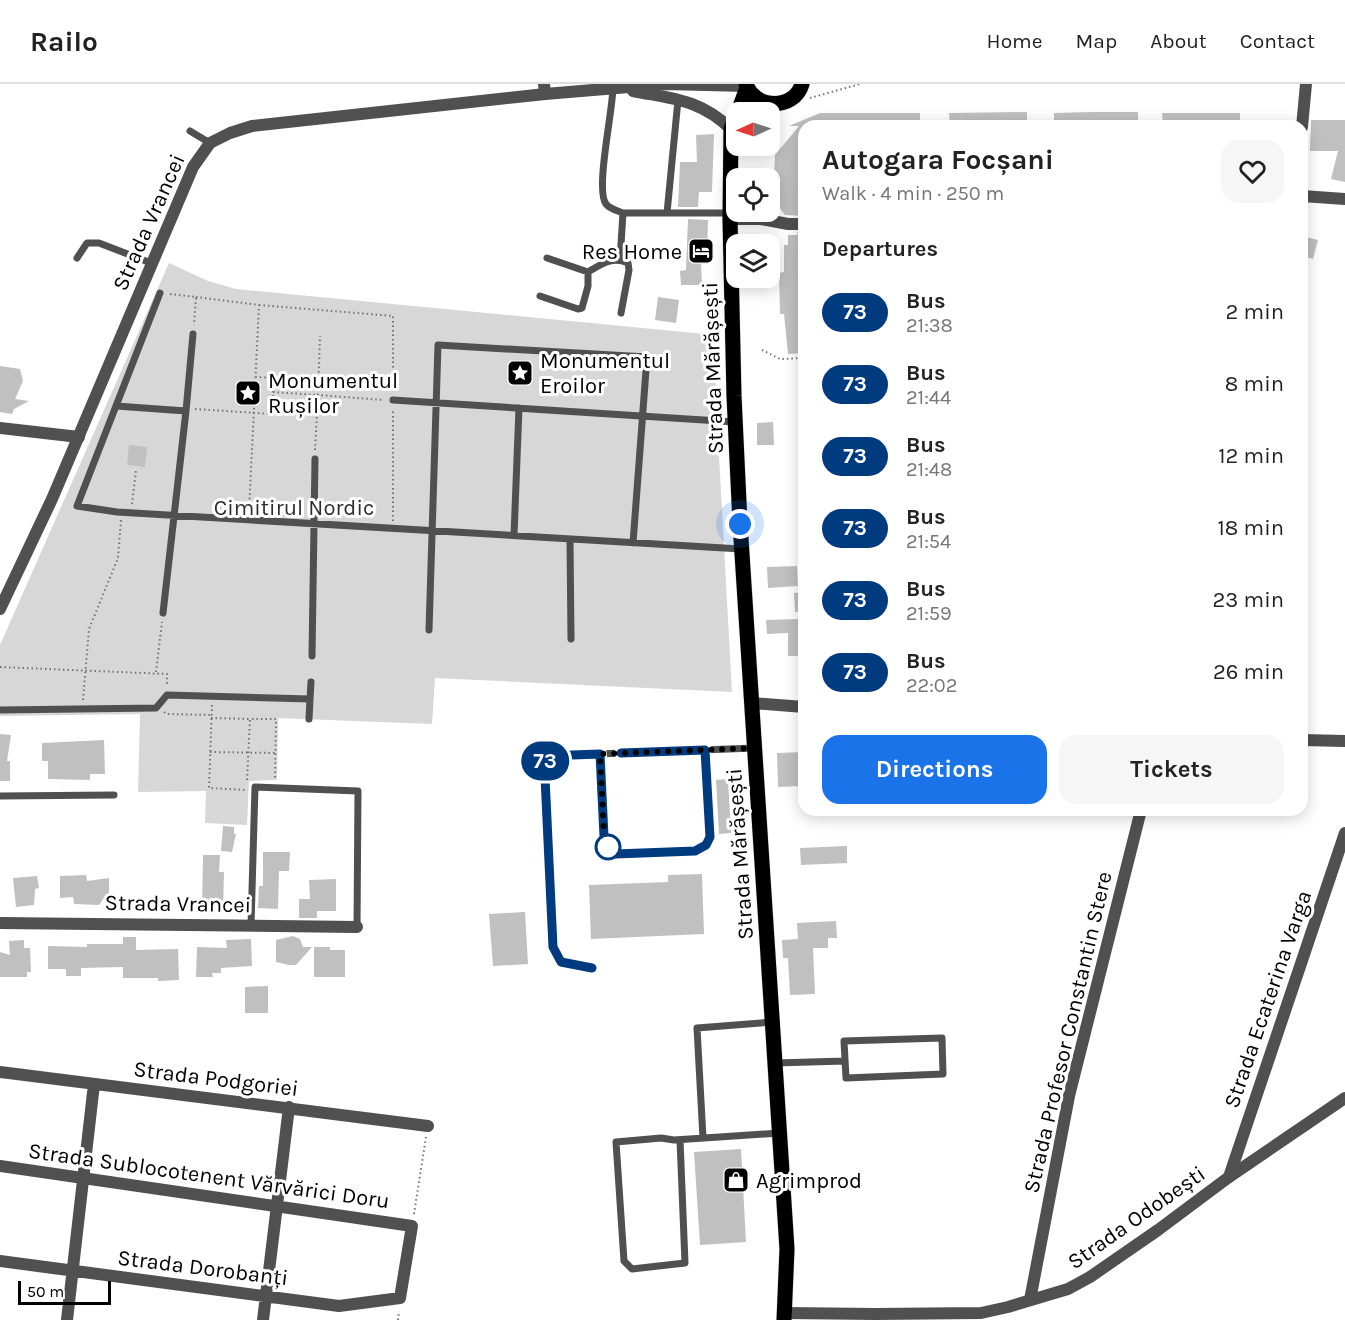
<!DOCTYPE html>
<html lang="en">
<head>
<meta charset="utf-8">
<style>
  body { margin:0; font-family:Karla,sans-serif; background:#f6f6f6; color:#222; height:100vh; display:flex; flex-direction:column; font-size:22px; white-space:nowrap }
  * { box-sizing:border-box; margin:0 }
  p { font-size:20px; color:#767676 }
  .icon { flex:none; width:33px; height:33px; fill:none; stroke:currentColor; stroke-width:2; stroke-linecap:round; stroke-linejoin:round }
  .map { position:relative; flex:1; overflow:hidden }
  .details { position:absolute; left:798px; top:36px; width:510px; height:696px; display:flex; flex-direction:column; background:#fff; border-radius:18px; box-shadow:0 3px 15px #0003 }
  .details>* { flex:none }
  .badge { padding:0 12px; border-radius:20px; font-size:21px; line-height:39px }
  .needle { width:39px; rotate:267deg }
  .controls { position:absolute; left:726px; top:18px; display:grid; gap:12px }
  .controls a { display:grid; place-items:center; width:54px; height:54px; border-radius:12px; background:#fff; box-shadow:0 3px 15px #0003; font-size:30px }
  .scale { position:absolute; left:18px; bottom:15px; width:93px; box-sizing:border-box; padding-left:6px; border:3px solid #000; border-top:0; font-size:16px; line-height:21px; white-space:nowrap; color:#000; -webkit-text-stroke:4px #fff; paint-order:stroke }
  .you { position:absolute; width:30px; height:30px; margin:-15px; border:4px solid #fff; border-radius:50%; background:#1a73e8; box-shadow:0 0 0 9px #1a73e833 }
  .map>.badge { position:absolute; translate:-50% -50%; box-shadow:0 0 0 3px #fff }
  h2 { padding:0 24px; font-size:22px; line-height:54px }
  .round { display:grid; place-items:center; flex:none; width:63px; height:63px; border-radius:18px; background:#f6f6f6 }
  .summary { display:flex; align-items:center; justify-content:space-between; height:102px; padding:0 24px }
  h1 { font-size:28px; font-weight:700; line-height:45px }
  .button { display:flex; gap:12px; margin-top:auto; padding:12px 24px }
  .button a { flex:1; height:69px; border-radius:18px; background:#1a73e8; color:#fff; font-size:24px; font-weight:700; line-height:69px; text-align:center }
  .button a+a { background:#f6f6f6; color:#222 }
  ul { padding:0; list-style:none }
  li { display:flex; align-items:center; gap:18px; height:72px; padding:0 24px }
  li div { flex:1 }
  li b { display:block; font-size:22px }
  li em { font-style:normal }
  li .badge { min-width:66px; font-weight:700; text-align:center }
  header { display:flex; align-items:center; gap:36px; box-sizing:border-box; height:84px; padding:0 30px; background:#fff; border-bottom:2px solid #e0e0e0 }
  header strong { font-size:28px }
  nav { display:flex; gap:33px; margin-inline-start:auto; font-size:21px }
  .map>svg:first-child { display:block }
</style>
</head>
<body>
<header>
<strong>Railo</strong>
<nav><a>Home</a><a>Map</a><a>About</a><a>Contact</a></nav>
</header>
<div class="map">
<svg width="1345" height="1236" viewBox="0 0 1345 1236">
  <rect width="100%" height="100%" fill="#fff"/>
  <path fill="#d7d7d7" d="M169,179L208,197L236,205L715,251L716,317L732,608L435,594L432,640L278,634L277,696L249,697L247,741L205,739L206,707L138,708L140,630L0,632V561Z"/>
  <path fill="#c0c0c0" d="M1027,28V42H950L949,29Z
    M1091,28H1138V42H1054V29Z
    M820,29H920V42H804V132L785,131L773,115L775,71L799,42H789Z
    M1162,29H1240V42H1163Z
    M1311,36H1345V98L1331,95L1338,67H1310Z
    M714,50L712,108H699L698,123H678L680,78H697L696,51Z
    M688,135L708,136L707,179H701L702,201H681L680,187L686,186Z
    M797,148H804V269L788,270L784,230H780L779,189L784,188V161H788V151H798Z
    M1302,152L1318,156L1313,175L1302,172Z
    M658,213L679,216L676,239L655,236Z
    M0,282L20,285L23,297L15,315L29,317L14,325L12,330L0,328Z
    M773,338L774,361H757V339Z
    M129,361L147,363L145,383L127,381Z
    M797,482L798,502L768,504L767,483Z
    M804,508V527L795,528L794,509Z
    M798,535L799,554H804V572H788V549L767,550L766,536Z
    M0,650L11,651L7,677H10V697H0Z
    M104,656L105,690H90V696L48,695V677H42V659Z
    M804,668V702L778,703L777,669Z
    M728,695L731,749L719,750L716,696Z
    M223,742L234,743V750H236L232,768L221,767Z
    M847,762V779L801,781L800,764Z
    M263,768H290L289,787H279L278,825L258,824L259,802H263Z
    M203,771H220L219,788H224L223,827L202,826Z
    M702,790L704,850L591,855L589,801L668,798V791Z
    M86,791L87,797L109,794V814L103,815L99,821L74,820L73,813L60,814V792Z
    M37,792L39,804L35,805L34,821L16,823L13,794Z
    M336,795V827H317V834H299V815H310L309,796Z
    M525,828L528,880L493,882L489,830Z
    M836,837L837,854H828V864H813L815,910L790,911L788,874H783L782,856L798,855L797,839Z
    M293,852L300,855L303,863H312L296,881H289L276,878V856Z
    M123,853H136V866L178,865L179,896L158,897V894H123V883L81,884V892H66V885H48V862L87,863V860H123Z
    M251,855L252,882L221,884V889H212L213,893H196L197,863L227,864L226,856Z
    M24,856V864H30L31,888H27V893H0V868L10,871L9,857Z
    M314,863H330V866H345V893H314Z
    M268,902V929H245V903Z
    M741,1065L746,1158L700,1161L694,1068Z"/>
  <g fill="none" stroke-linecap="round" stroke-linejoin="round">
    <g stroke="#dbdbdb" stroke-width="16">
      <path id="primary" d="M746,0C754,25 794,27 802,0
        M738,28L747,4
        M736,32L731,45L730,135L734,312L740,439L787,1165L784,1236"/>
    </g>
    <path stroke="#727272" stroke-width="2" stroke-dasharray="1.5 3" stroke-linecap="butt" d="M810,14L860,0
      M770,39L776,33
      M170,210L196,213L194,241
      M196,213L259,221L249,427
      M259,221L393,232V308
      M762,266L780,275L804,274
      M273,308L318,311L320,252
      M195,325L272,330L274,294L256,293
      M315,366L318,311L383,316
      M132,420L136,386
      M393,437V325
      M0,583L167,590V602
      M156,588L162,538
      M83,616L89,545L118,474L121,436
      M212,621L209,704L246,706
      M164,628L167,630L211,631
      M211,634L250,635
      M210,668L276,669
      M247,696L250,635H276L275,695
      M414,1130L426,1053
      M398,1236L399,1227"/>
    <path stroke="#505050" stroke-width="7" d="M613,3C613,26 595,106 606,120C610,125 618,127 623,129H731
      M190,47L210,59
      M667,129L678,16
      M77,174L87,159H99L151,179
      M547,174L588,188
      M620,176L623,129
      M160,209L77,422L117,428L741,465
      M540,212L578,225L582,224L588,202V188C602,180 612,172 628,179L629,186L621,229
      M393,316L735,338
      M116,322L186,327L163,529
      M186,327L193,250
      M514,451L519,324
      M570,455L571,555
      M429,546L438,261L647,273L633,459
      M312,572L315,375
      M0,626L156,624L167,611L310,615L311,598
      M309,635L310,615
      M600,670L604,752L607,762L615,770L695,767L706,761L709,753L705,666
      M0,712L114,711
      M251,841L255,703L358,707L357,843
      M592,884L561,878L553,863L544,672L755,664
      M942,954L943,990L846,994L844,957Z
      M775,979L845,977
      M703,1054L697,944L772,938
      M680,1056L685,1179L632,1185L624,1177L616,1058L661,1054L674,1056L779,1049"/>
    <path stroke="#505050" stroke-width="12" d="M544,0L545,10
      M1302,43L1306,0
      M1302,112L1345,115
      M730,135H761L788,140H804
      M0,344L79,353
      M752,619L804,623
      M1302,656L1345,657
      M0,839L357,843
      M0,988L428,1042
      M0,1082L412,1142L400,1214L339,1222L0,1177
      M1229,1093L1345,749
      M1030,1216L1069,1012L1141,726
      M67,1236L94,1000
      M263,1236L289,1023"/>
    <path stroke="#505050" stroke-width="12" d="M665,0L746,2
      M633,7C673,15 700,15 731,45
      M0,525L52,415L193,83L210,59L230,49L252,42L545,10L665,0
      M785,1229L875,1230L981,1229L1008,1223L1068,1205L1090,1193L1158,1146L1229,1093L1345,1014"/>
    <use href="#primary" stroke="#000" stroke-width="15"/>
  </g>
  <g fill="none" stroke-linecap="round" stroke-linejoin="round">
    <g stroke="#fff" stroke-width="14">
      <path id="line" d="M592,884L561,878L553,863L544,672L600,670L604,752L607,762L615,770L695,767L706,761L710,753L705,666L621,669"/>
    </g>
    <use href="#line" stroke="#003b80" stroke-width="9"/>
    <path stroke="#000" stroke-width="6" stroke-dasharray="0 10.8" d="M608,763L604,752L600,670L755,664L740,440"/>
  </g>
  <defs>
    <g id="hotel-square" transform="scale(1.35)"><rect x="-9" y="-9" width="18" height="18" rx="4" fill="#000" stroke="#fff"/><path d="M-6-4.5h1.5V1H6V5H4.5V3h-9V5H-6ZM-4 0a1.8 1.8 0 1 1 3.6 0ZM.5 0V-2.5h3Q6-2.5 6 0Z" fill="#fff"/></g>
    <g id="sight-square" transform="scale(1.35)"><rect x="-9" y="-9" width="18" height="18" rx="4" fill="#000" stroke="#fff"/><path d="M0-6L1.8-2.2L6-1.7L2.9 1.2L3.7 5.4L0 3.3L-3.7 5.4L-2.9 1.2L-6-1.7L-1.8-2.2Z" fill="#fff"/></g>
    <g id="shop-square" transform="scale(1.35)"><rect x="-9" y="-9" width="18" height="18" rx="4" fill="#000" stroke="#fff"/><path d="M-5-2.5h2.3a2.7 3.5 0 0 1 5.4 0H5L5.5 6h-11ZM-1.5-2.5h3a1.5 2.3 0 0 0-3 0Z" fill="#fff"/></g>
  </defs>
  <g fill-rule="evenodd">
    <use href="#hotel-square" x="701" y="167"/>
    <use href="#sight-square" x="520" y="289"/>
    <use href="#sight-square" x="248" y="309"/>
    <use href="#shop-square" x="736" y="1096"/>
  </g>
  <circle fill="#fff" stroke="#003b80" stroke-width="3" cx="608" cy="763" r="12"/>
  <g text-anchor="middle" stroke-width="6" stroke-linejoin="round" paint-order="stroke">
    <g font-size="22" fill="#000" stroke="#fff">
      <text transform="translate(148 138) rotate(-66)" y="8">Strada Vrancei</text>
      <text transform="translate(712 284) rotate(-92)" y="8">Strada Mărășești</text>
      <text transform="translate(739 770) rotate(-94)" y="8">Strada Mărășești</text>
      <text transform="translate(178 819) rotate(1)" y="8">Strada Vrancei</text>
      <text transform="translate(1267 915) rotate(-71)" y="8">Strada Ecaterina Varga</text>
      <text transform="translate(1067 948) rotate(-77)" y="8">Strada Profesor Constantin Stere</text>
      <text transform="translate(216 994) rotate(7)" y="8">Strada Podgoriei</text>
      <text transform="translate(209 1091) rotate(8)" y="8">Strada Sublocotenent Vărvărici Doru</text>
      <text transform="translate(1136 1133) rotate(-35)" y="8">Strada Odobești</text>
      <text transform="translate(203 1183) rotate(7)" y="8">Strada Dorobanți</text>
    </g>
    <g font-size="22" fill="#000" stroke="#fff" text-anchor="start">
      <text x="682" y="175" text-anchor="end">Res Home</text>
      <text x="540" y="284">Monumentul<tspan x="540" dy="25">Eroilor</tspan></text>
      <text x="268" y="304">Monumentul<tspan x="268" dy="25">Rușilor</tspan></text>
      <text x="756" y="1104">Agrimprod</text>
    </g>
    <g font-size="22" fill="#2e2e2e" stroke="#fff">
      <text x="294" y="431">Cimitirul Nordic</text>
    </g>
  </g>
</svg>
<div class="controls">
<a><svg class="needle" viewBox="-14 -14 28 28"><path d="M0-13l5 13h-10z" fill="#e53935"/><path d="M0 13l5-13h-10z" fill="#767676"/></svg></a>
<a><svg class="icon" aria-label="locate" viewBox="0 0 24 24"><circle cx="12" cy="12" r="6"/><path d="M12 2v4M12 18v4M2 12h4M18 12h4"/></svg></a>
<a><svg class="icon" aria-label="layers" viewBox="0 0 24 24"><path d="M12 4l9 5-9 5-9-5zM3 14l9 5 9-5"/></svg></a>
</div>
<div class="scale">50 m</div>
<div class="you" style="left:740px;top:440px"></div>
<b class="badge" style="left:545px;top:677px;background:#003b80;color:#fff">73</b>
<section class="details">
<div class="summary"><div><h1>Autogara Focșani</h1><p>Walk · 4 min · 250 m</p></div><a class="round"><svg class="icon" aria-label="heart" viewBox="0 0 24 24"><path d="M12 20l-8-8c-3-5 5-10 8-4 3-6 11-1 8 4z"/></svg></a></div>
<h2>Departures</h2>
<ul>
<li><span class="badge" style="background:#003b80;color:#fff">73</span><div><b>Bus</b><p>21:38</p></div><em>2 min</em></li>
<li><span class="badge" style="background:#003b80;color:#fff">73</span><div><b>Bus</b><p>21:44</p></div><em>8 min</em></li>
<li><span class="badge" style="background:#003b80;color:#fff">73</span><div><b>Bus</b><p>21:48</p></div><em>12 min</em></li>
<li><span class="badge" style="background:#003b80;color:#fff">73</span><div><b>Bus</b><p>21:54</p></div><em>18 min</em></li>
<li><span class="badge" style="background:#003b80;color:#fff">73</span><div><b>Bus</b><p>21:59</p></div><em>23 min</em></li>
<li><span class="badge" style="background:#003b80;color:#fff">73</span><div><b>Bus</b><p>22:02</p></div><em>26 min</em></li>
</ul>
<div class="button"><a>Directions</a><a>Tickets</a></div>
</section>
</div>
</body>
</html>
